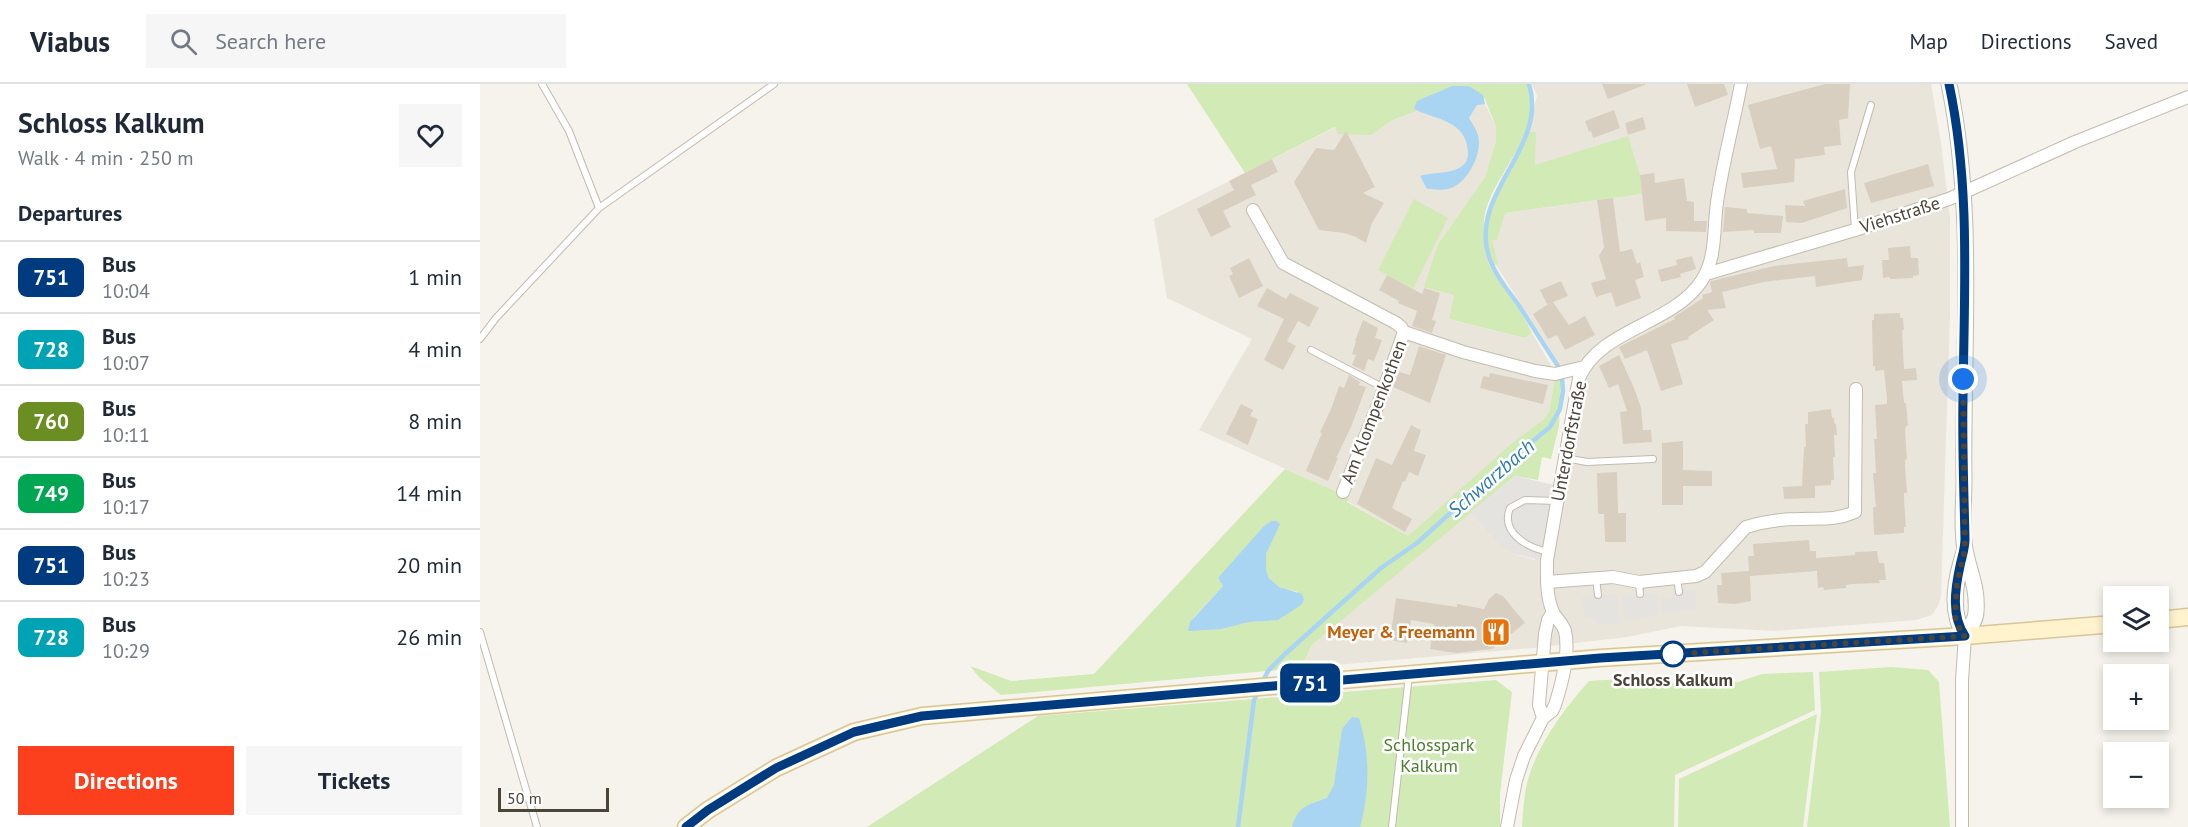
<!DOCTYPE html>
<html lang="en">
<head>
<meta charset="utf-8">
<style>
  body { margin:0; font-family:"PT Sans",sans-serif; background:#f6f6f7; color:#1f2937; height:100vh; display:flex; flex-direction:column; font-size:22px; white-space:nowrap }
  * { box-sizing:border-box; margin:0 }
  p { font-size:20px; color:#747a83 }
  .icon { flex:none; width:33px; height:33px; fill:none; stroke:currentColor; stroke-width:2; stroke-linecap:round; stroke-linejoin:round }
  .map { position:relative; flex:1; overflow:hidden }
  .panel { display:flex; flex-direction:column; background:#fff; width:480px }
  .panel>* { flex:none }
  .badge { padding:0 12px; border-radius:9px; font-size:21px; line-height:39px }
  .controls { position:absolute; left:1623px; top:502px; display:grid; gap:12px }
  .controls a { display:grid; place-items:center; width:66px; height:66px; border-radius:0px; background:#fff; box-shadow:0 3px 9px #0003; font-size:30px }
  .scale { position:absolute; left:18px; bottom:15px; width:111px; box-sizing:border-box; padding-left:6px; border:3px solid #4b4439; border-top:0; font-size:16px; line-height:21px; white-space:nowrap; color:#4b4439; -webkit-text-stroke:4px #fff; paint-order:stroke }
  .you { position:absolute; width:30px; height:30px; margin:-15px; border:4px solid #fff; border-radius:50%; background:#1a73e8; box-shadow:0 0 0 9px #1a73e833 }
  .map>.badge { position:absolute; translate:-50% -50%; box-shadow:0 0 0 3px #fff }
  h2 { padding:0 18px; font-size:22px; line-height:54px }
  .round { display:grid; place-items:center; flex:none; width:63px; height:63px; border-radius:0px; background:#f6f6f7 }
  .overview { display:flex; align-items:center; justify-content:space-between; height:102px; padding:0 18px }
  h1 { font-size:28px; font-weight:800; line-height:45px }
  .cta { display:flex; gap:12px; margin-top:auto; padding:12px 18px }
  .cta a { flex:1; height:69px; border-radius:0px; background:#fc3f1d; color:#fff; font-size:24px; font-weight:800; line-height:69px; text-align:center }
  .cta a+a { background:#f6f6f7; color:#1f2937 }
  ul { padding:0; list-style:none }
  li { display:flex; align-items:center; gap:18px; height:72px; padding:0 18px; border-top:2px solid #e0e1e3 }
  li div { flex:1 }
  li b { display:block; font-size:22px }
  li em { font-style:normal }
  li .badge { min-width:66px; font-weight:700; text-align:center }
  header { display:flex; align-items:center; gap:36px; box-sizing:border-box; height:84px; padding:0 30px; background:#fff; border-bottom:2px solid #e0e1e3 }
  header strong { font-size:28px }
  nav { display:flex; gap:33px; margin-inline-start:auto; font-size:21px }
  .search { width:420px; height:54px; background:#f6f6f7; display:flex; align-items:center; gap:15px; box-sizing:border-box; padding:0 21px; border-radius:0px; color:#747a83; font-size:22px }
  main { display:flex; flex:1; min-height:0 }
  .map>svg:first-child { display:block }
</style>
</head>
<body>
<header>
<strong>Viabus</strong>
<div class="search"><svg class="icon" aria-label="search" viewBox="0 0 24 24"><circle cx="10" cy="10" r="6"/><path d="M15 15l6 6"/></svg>Search here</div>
<nav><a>Map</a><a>Directions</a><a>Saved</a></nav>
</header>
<main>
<section class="panel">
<div class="overview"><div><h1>Schloss Kalkum</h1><p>Walk · 4 min · 250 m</p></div><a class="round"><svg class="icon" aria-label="heart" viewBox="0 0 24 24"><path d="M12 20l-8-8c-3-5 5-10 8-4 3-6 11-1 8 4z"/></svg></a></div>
<h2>Departures</h2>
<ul>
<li><span class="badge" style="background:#003b80;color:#fff">751</span><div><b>Bus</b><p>10:04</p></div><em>1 min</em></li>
<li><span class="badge" style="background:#00a3b4;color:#fff">728</span><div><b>Bus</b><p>10:07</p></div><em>4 min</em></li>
<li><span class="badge" style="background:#6b8e23;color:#fff">760</span><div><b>Bus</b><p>10:11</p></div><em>8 min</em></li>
<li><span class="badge" style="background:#00a651;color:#fff">749</span><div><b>Bus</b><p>10:17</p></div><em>14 min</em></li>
<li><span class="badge" style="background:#003b80;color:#fff">751</span><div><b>Bus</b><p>10:23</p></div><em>20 min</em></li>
<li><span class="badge" style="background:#00a3b4;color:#fff">728</span><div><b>Bus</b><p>10:29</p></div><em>26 min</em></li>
</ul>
<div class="cta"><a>Directions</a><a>Tickets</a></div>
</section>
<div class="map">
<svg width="1708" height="743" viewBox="0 0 1708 743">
  <rect width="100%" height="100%" fill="#f6f3ec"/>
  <path fill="#eae5da" d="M1052,0H1451L1461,59L1470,133V232L1461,512L1459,520L1452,531L1436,536L1295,547L1201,542L1147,553L1053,564L821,584L832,561L989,429L1020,462L1031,469L1055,476L1102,294L1082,284L1016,181L1009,156L1011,125L1025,129L1162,110L1044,85L1045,63L1057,12Z
    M934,4L1005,20L1016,43V57L1005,93L958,160L974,211L969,235L1045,254L1052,249L1073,285L1075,294L1069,328L1063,336L1065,338L1019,373L928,452L867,417L868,413L719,346L772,255L687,214L674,135Z"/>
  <path fill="#d2eab5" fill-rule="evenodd" d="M707,0H1047C1064,43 1022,82 1008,119C1002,134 1003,154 1006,170C1009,188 1024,202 1034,217C1041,227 1046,238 1052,249L1045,254L969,235L974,211L944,203L958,160L1005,93L1016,57V43L1005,15L989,2C963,3 953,8 934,25L936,27L912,36L891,51L858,50L855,43L765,89Z
    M1049,48H1056L1055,81L1148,52L1160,91L1162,110L1025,129L1017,156H1012L1018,180L1014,181C1012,173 1008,166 1007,158C1000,121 1038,81 1049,48Z
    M934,115L968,134L933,205L898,186Z
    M1075,294H1081L1079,342L1071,375L1062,373L1058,396L1035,392L832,561L821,584L521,611L499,593L490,582L531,597L614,590L805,385L869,413L867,418L928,452L1031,360L1063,336L1069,328ZM788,464C783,477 785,496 799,503C805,506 812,506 818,508L797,536L769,538L742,545L713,534L743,502L738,494Z
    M1411,583L1448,586L1459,598L1470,743H1327L1341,628L1339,588Z
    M1333,588L1335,626L1195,691L1194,743H1042C1043,727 1044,707 1049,692C1060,657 1085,624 1109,597L1141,595L1223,601L1258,598L1282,590Z
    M1016,596L1032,608L1020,710V743H387L558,632Z
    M1337,630L1323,743H1198L1199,695Z"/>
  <path fill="#e5e3e0" d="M1035,392L1078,402L1064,477L1031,469L1020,462L989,429Z
    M1215,506L1217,525L1182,529L1181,514L1193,513V508Z
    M1176,509L1179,531L1145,537L1142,512Z
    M1137,510L1140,539L1116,541L1115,534H1104L1102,513Z"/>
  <path fill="#a9d4f2" d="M972,2H989L1003,11L1005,20L997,21L989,34C992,39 996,45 998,51C1003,69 988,98 971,104C964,107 954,105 947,105L940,92C952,88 966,90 977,85C984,82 988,77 988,70C988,36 956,36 934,25L937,17Z
    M792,437H797L800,440L786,470V485L789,494L799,503L822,510L824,516L821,521L798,536L769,538L742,545L708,547L710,538L743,502L738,494L784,442Z
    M872,633L879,634C890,669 890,708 880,743H812C818,722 828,721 847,714L854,701L862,645Z"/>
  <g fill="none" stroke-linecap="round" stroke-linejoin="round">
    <path stroke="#a9d4f2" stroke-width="4.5" d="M782,599L788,587L805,570L901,484L937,459L1027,378L1070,343L1080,325L1083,307L1082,294L1078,282C1064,261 1051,240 1038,220C1027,205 1015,191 1009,173C988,109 1069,64 1049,0
      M758,743L774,616L779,607"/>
  </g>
  <path fill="#d8cfc1" d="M1122,0H1165V1L1128,15Z
    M1207,0H1244L1248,11L1215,23Z
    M1345,0H1370L1368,34L1359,36L1361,61L1344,63L1345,71L1315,75L1314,98L1263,104L1261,89L1297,85L1291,62L1280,65L1268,21Z
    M1134,26L1140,44L1113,54L1111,47L1109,48L1105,37Z
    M1163,33L1166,45L1148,51L1145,39Z
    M866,47L895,103L883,109L904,119L892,139L886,159L876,153L864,149L839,146L814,98L836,64L854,66Z
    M792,75L798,88L771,101L776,111L743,127L751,143L731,153L717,125L754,106L749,97Z
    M1448,80L1454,102L1391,119L1384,99Z
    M1174,89L1175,99L1204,94L1207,117L1214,118V137H1227L1226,148L1186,147V134L1165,137L1160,91Z
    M1365,105L1367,124L1322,139L1306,138L1305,121L1325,122L1323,117Z
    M1133,114L1140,168L1152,165L1157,180L1160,178L1164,193L1155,196L1161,214L1136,223L1131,208L1116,213L1111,199L1126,195L1119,172L1124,163L1117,116Z
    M1245,123L1267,125V129L1303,132L1301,149H1274V146L1243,148Z
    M1430,162L1431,174H1438L1439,191L1433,192V194L1410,195V193L1403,194L1402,176H1409L1408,164Z
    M1212,172L1216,185L1200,190L1201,193L1181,198L1178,186L1197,181L1196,176Z
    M769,174L783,202L759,214L749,192L753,190L750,184Z
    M1367,174L1368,183L1384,181L1382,196L1336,203L1335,192L1284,198L1242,208L1246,224L1227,226L1234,236L1208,253L1209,255L1191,260L1203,300L1181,307L1167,266L1145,275L1139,263L1195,235L1194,233L1223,214L1222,211L1232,208L1230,199L1231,197L1294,182Z
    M907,191L942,210L944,204L960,209L952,236L956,237L952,249L932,242L937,227L918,219L919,217L899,206Z
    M1081,197L1088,212L1073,218L1089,241L1105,232L1115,251L1085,266L1077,251L1068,255L1053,230L1070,219L1067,220L1060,206Z
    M787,204L806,215L810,209L839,224L829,243L818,237L807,257L816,262L803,286L784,276L804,235L777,222Z
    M1420,229V234H1423L1424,246H1422L1424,285L1436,284L1437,296L1422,297L1424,319H1426L1428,342H1426L1425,347L1427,375L1425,376V381L1427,409H1424V415L1426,443H1424V449L1394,451L1393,423H1396L1393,389H1396L1394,355H1397L1395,321L1407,320V315L1404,286L1395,287V282H1393L1392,236H1394V230Z
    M883,236L898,244L895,254L902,256L894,277L888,275L884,287L872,281L876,271L872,270L876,257H875Z
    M939,262L966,271L950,319L913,303L919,288L930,291Z
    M1139,271L1154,304L1161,324L1163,346H1171L1172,358L1143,360L1140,328L1147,327L1138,300L1129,304L1119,282Z
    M1010,289L1068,301L1063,320L1000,304L1003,292L1009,293Z
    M869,291L880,298L879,301L886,303L871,343L856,374H858L848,397L826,387L842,349L840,348L851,325L859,302L864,304Z
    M761,320L773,326L770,332L778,335L768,361L746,350Z
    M1351,325L1352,334H1354V339L1356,340L1357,351H1354L1355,373H1353L1354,396H1351V401L1335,402V414L1304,415L1303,403L1322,402L1324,363H1326L1325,340H1328V328Z
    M931,341L941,346L934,367L946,371L938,392L929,388L925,398L923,397L912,424L932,435L925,448L877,420L896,374L912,381Z
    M1203,357V386L1232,387V402H1203V421H1182V359Z
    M1137,388L1138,429H1146V458H1125L1124,430H1118L1117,389Z
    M1329,456L1330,467H1336V474L1375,471V468L1397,467L1399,479H1404L1406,496H1399L1400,499L1372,500L1366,501V504L1344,506L1343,503L1338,504L1337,487L1270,492L1271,517L1255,520L1238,519L1237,501H1242L1241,489L1269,487L1268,472H1274L1273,460Z
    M1016,509L1023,512L1045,539L1012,565L976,569L950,565L954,540L931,536L927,559L910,556L916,514L977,523V520L1004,525L1009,515Z"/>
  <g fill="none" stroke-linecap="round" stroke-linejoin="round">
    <g stroke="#c2bbae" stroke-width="8">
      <path id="service" d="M62,0L89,47L119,124
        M1375,146L1371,88L1391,21
        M0,255L16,234L119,124L294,0
        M831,266L904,304
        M1085,374L1107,378L1173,375
        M1069,468C1048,464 1020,449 1030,424L1045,416L1077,417
        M1116,494L1118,511
        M1197,494L1199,508
        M1159,498L1160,510
        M0,548L57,743
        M912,743L929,591"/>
    </g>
    <g stroke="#c2bbae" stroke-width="14">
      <path id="minor" d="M773,126L803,179L916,239L921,243L924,248L983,268L1055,287L1075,290L1104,283
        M1226,190L1375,146L1469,115L1595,58L1708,13
        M863,408L898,321L924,248
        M1067,498L1133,493L1159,498L1216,492L1225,488L1266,443C1283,438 1301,435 1318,435C1340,434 1354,437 1375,428L1376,305
        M1063,634L1059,621L1060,608L1065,550L1068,536L1073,528
        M1027,743L1036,696L1044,672L1063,634L1072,627L1075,621C1082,599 1090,570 1085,547C1082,538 1076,535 1073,528C1066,513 1067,492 1067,476L1099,294C1119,247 1186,241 1217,203C1239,177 1232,144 1238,112C1244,74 1254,37 1261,0
        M1482,743V596L1485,552"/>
    </g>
    <g stroke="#c2bbae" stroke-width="17">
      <path id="tertiary" d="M1469,0C1496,129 1482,266 1484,397C1484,419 1481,444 1485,465C1489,488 1498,503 1496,528C1496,536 1489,545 1485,552C1468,527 1476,492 1485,465"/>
    </g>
    <g stroke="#d6c79b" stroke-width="19">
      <path id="secondary" d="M1678,536L1708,533
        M206,743L228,726L296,684L374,648L442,632L1120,574L1485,552L1634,540"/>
    </g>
    <use href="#service" stroke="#fff" stroke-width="6"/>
    <use href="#minor" stroke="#fff" stroke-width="12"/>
    <use href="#tertiary" stroke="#fff" stroke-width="15"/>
    <use href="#secondary" stroke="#fff3cd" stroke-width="16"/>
  </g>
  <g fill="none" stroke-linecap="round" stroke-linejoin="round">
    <g stroke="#fff" stroke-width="14">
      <path id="line" d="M206,743L228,726L296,684L374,648L442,632L1120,574L1485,552C1471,532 1475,505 1480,482C1482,472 1485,465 1485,455C1484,408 1482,361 1483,314C1484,209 1491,103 1469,0"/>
    </g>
    <use href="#line" stroke="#003b80" stroke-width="9"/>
    <path stroke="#4b4439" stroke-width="6" stroke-dasharray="0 10.8" d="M1193,570L1485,552L1478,542L1475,532L1477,499L1485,465L1483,295"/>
  </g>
  <defs>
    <g id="restaurant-square" transform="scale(1.5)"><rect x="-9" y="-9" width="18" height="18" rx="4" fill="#e8710a" stroke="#fff"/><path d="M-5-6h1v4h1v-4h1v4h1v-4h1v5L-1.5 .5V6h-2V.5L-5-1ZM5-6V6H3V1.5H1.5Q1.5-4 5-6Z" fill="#fff"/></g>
  </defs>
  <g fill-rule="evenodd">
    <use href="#restaurant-square" x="1016" y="548"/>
  </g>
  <circle fill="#fff" stroke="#003b80" stroke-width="3" cx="1193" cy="570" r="12"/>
  <g text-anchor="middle" stroke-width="5" stroke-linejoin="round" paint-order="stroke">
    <g font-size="18" fill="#4b4439" stroke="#fff">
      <text transform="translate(1420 131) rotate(-18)" y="6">Viehstraße</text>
      <text transform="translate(894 328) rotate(-69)" y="6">Am Klompenkothen</text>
      <text transform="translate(1089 357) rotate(-79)" y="6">Unterdorfstraße</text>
    </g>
    <g font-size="18" font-weight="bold" fill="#c56008" stroke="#fff" text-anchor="end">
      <text x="995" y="554">Meyer &amp; Freemann</text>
    </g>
    <g font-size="18" font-weight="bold" fill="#4b4439" stroke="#fff">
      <text x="1193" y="602">Schloss Kalkum</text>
    </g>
    <g font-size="18" fill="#4a7f2a" stroke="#fff">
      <text x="949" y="667">Schlosspark<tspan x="949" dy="21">Kalkum</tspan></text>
    </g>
    <g font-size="20" font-style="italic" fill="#2e7ab2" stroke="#fff">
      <text transform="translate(1011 394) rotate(-41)" y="7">Schwarzbach</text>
    </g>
  </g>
</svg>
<div class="controls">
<a><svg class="icon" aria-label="layers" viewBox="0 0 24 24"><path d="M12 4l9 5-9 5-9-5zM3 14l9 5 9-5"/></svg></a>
<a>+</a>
<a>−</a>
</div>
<div class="scale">50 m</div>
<div class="you" style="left:1483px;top:295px"></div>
<b class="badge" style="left:830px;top:599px;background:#003b80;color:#fff">751</b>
</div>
</main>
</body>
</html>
